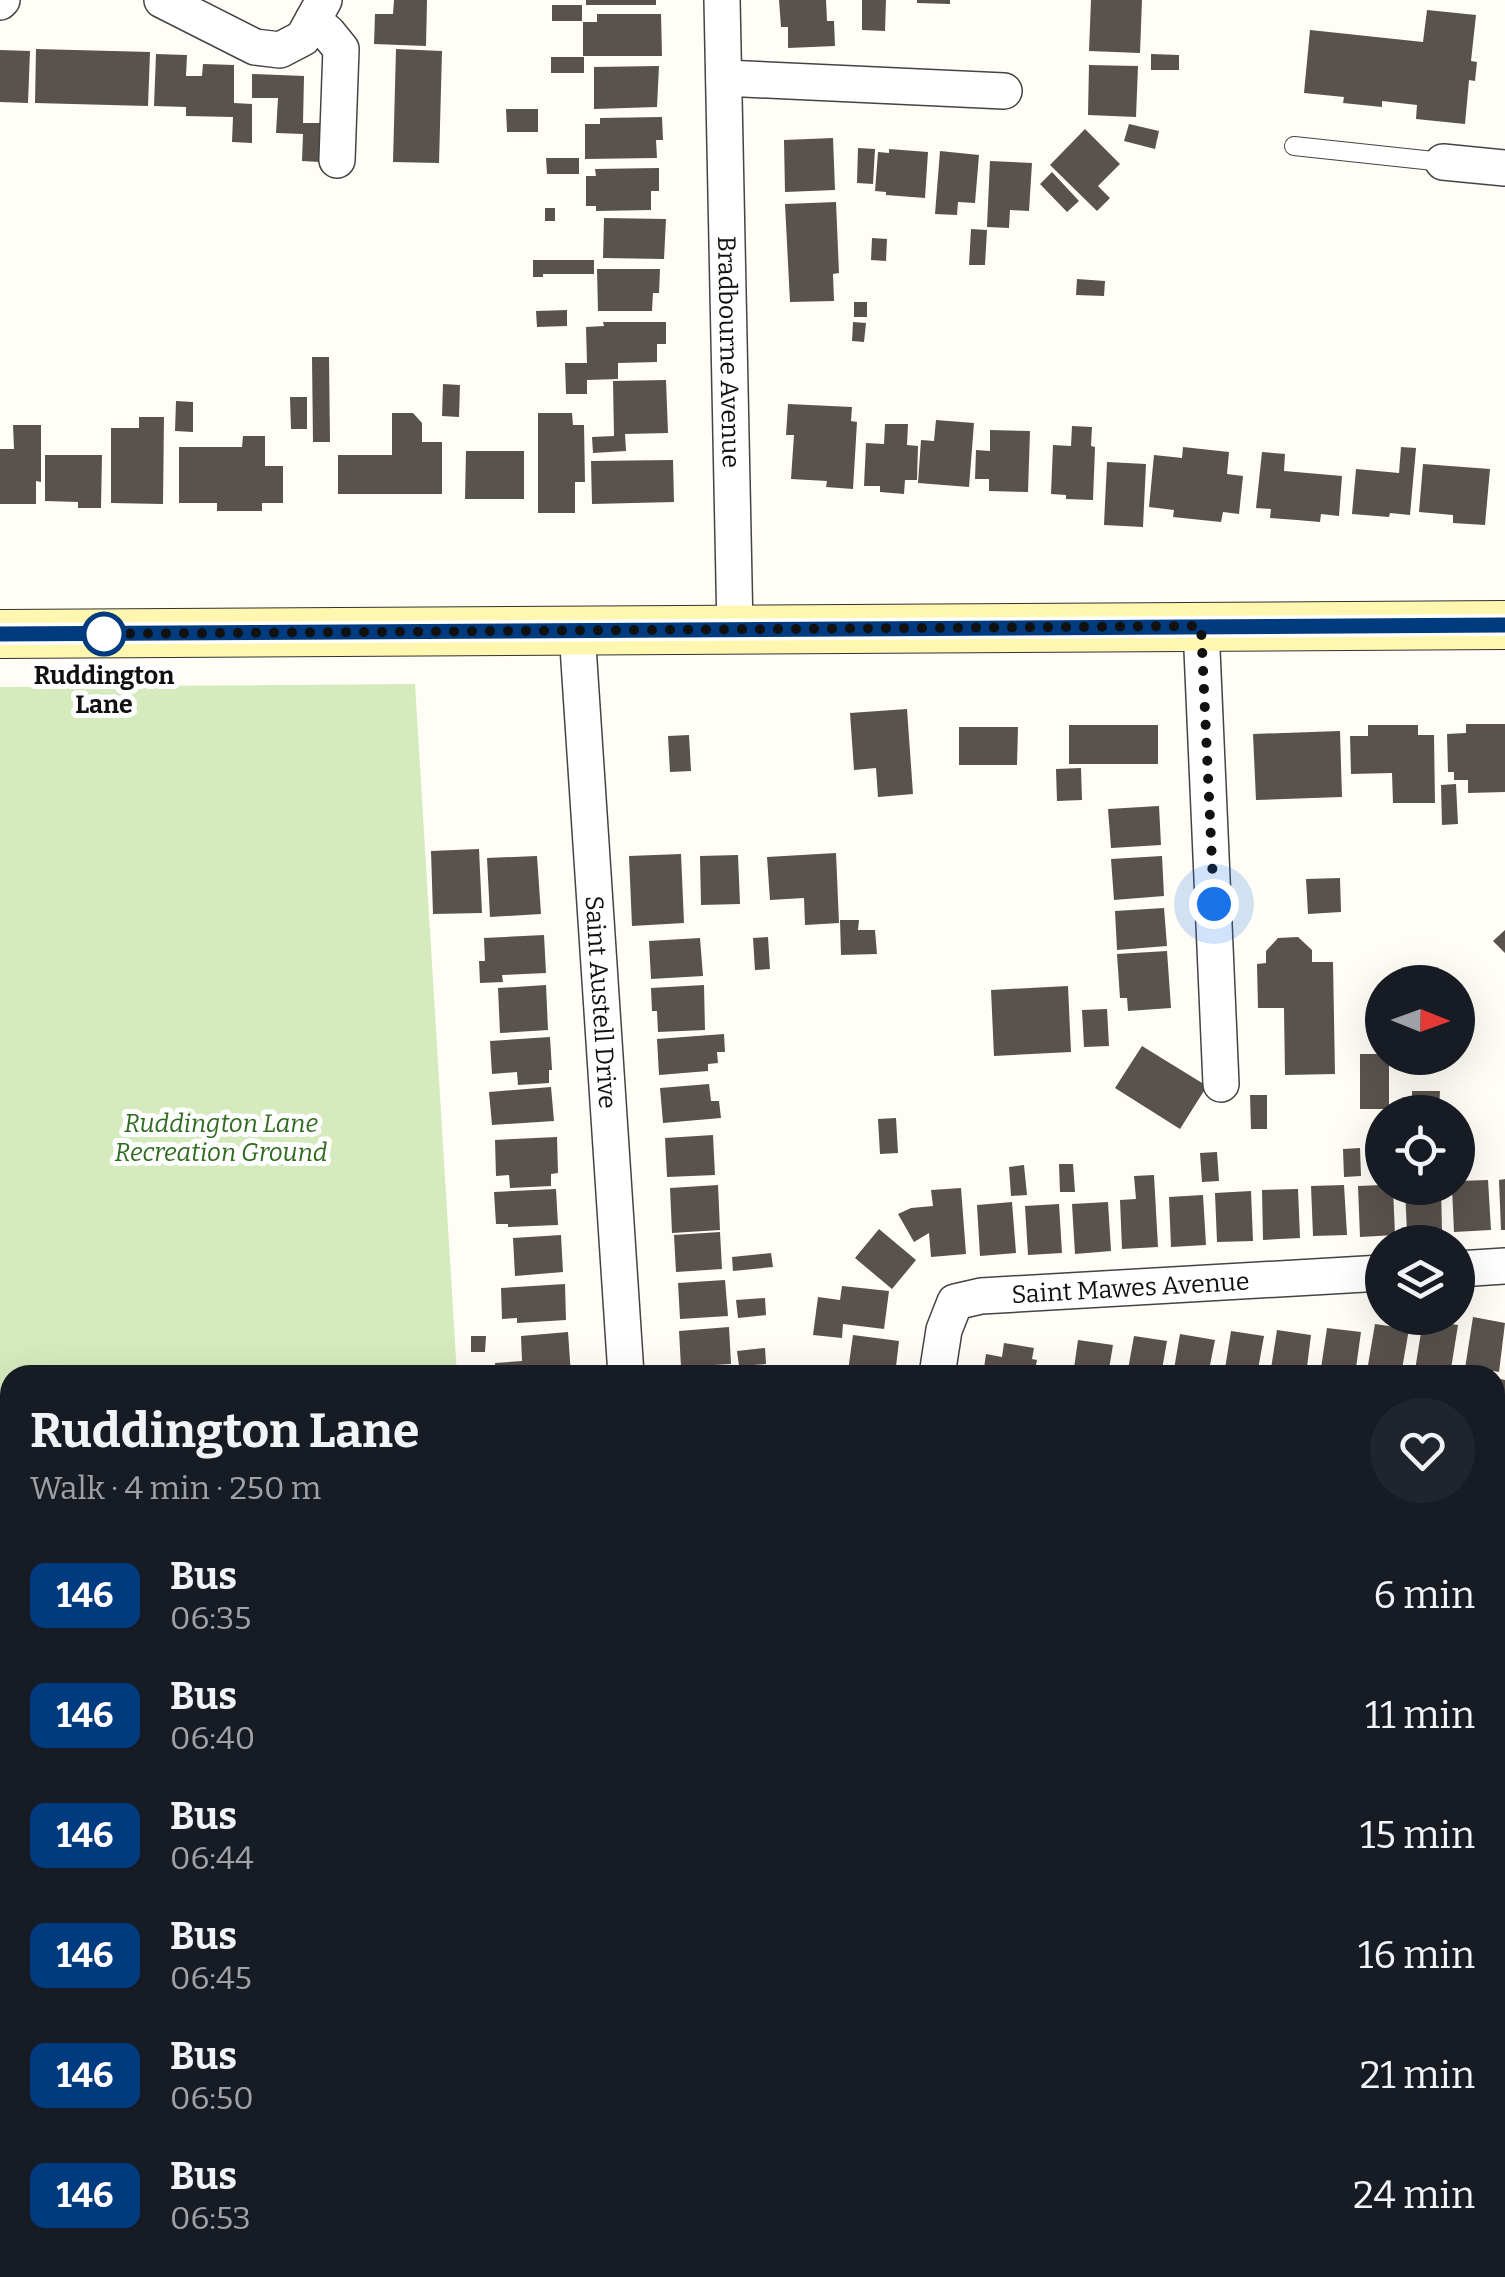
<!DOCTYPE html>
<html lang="en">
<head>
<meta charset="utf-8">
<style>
  body { margin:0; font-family:Bitter,serif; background:#20242c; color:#f1f3f6; height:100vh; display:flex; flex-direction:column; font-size:38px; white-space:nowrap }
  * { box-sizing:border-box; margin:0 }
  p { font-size:32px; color:#9ea1a6 }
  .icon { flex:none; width:55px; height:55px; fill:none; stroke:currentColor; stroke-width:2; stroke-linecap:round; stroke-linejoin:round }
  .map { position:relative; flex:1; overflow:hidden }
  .drawer { position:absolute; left:0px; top:1365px; width:1505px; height:912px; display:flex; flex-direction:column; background:#171b24; border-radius:30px 30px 0 0; box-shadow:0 10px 40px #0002 }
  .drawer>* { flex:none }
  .badge { padding:0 20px; border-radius:15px; font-size:35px; line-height:65px }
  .needle { width:65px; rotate:91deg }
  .controls { position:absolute; left:1365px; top:965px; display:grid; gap:20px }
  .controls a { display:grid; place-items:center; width:110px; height:110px; border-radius:50%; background:#171b24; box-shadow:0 10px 40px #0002; font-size:50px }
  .you { position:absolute; width:50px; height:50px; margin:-25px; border:8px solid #fff; border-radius:50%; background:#1a73e8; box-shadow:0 0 0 15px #1a73e833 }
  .map>.badge { position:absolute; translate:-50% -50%; box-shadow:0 0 0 5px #fff }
  .round { display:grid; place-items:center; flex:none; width:105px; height:105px; border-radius:52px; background:#20242c }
  .head { display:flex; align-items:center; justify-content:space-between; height:170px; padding:0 30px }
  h1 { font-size:48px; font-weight:700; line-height:75px }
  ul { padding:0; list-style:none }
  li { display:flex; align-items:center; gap:30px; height:120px; padding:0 30px }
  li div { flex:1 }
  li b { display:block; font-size:38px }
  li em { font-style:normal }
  li .badge { min-width:110px; font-weight:700; text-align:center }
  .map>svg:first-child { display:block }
</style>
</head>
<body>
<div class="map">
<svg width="1505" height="2277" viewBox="0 0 1505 2277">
  <rect width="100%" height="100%" fill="#fffdf5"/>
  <path fill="#d5ebbd" d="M415,684L457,1375H10V1439L0,1441V687Z"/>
  <path fill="#5a524d" d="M394,0H427L426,46L374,44L375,14H393Z
    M586,0H656V5H586Z
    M779,0H826L827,21H834L835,46L788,48V27H781Z
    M862,0H886L885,31L862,30Z
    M917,0H950V4L917,3Z
    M1091,0H1142L1140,53L1089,51Z
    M552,5H582V21H552Z
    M1427,10L1476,15L1471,61L1477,62L1475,81L1469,80L1465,124L1416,119L1417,105L1382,101V107L1343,103L1344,97L1304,93L1310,30L1423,42Z
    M597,14H661L662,56H583V22H597Z
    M36,49L150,52L148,106L35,103Z
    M396,49L442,51L439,163L393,162Z
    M0,50L30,51L28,103L0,102Z
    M156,54L187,55L186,76H202L203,64L234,65V103L252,104V143L232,142L233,117L186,116V107L154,106Z
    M1151,54L1179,55V70H1151Z
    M551,57H584V73H551Z
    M1089,65L1138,66L1136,117L1088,115Z
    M659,66L657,107L594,109V67Z
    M252,74L304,76L303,123H321L320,162L302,161L303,134L276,133L278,98H252Z
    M506,109H538V132H507Z
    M662,117L663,140H656L657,158L585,159V124H600V118Z
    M1129,124L1159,131L1155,149L1124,141Z
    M1085,129L1120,164L1098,186L1110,198L1097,211L1050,165Z
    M833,138L835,190L785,192L784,140Z
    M858,148L875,149L873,184L857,183Z
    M889,149L928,152L925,198L886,195V192L875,191L878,152L889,153Z
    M940,151L979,155L975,203L958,202L957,215L935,214Z
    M546,158H579V174H547Z
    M990,161L1032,163L1029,211L1010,210L1009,228L987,227Z
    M659,168V191H651V210L596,211V206H586V176H596L595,169Z
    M1052,172L1079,201L1067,212L1040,184Z
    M836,202L839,273L833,274L834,301L790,302L785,204Z
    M545,208H555V221H545Z
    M604,218L666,219L664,259L603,258Z
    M971,229L987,230L985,265H969Z
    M872,238L887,239L886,261L871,260Z
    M533,260H594V274H543V277H533Z
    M597,269H660L659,293H653L652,311H598Z
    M1077,279L1105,281L1104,296L1076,295Z
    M854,302H867V317H854Z
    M567,310V326L537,327L536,311Z
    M603,322H666V344H657V362L618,363V379L587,380V394H566L565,363H587L586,327L604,326Z
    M853,322L866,323L864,342L852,341Z
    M312,357H329L330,442H313Z
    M666,380L668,433L625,434L626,451L593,453L592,437L614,436L613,381Z
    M443,384L460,385L459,417L442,416Z
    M290,397H307V429H291Z
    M176,401L193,402V432L175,431Z
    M788,404L852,407L851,421L857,422L853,489L826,487L827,481L791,479L794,435H786Z
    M392,413H413L422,423V442H442V494H338V455H392Z
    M538,413H572L573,425H584L585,482H575V513H538Z
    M139,417H164L163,504L111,503V428H139Z
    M936,420L974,423L969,487L918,483L921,440L934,441Z
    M885,424H908L907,445L918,446L917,480H905L904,494L880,492V486H864L866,443L884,444Z
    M13,425H41V482L36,481V504H0V449H14Z
    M1072,426L1092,427L1091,446L1095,447L1093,500L1066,499V495L1051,494L1053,445L1071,446Z
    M990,430L1030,431L1028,492L989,491V479H975L976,450L990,451Z
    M243,436H265V466H283V503H262V511H217V503H179V447H242Z
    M1183,447L1229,452L1227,474L1243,476L1239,514L1223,512L1221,522L1173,517L1174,510L1149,507L1154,455L1182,458Z
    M1401,447L1416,448L1410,515L1390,513L1389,517L1352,514L1356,469L1399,473Z
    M466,451H524V499H465Z
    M1262,452L1285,454L1284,471L1342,476L1339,516L1321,514L1320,522L1297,520L1270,518L1271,509L1256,508Z
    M45,455H102L101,508H78V502L45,501Z
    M673,460L674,502L592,504L591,461Z
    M1107,462L1146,464L1143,527L1104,525Z
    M1423,464L1490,469L1485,525L1453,523V515L1419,512Z
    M907,709L913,794L878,797L876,768L854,770L850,713Z
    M1466,724H1505V792L1468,793V780H1454V772H1448L1447,734L1466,733Z
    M1069,725H1158V764H1069Z
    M1368,725H1418V735H1434L1435,803H1393L1392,773L1351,774L1350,736H1368Z
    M959,727H1018L1017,765H959Z
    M1340,731L1342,797L1256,800L1253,734Z
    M689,735L691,771L670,772L668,736Z
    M1081,768L1082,800L1057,801L1056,769Z
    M1456,784L1458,824L1442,825L1441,785Z
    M1159,806L1161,845L1111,848L1108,809Z
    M479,849L482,913L433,914L431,851Z
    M836,853L839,923L805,925L804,898L770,900L767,857Z
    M681,854L684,923L632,926L629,856Z
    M738,855L740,904L701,905L700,856Z
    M537,856L541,914L490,917L487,858Z
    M1162,856L1164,896L1114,900L1111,859Z
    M1340,878L1341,912L1308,914L1306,879Z
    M1164,908L1167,946L1117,950L1115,911Z
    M840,920H859L858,930H875L877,954L841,955Z
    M1505,930V953L1493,941Z
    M544,935L546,973L502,975L503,982L480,983L479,961H485L484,938Z
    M768,937L770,969L755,970L753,938Z
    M1298,937L1312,950V962H1333L1335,1074L1285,1075L1284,1008H1258L1257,964L1266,963V951L1278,938Z
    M700,938L703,976L651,979L649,941Z
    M1167,951L1171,1008L1128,1011L1127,998H1120L1117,954Z
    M546,985L548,1030L500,1033L498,988Z
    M704,985L705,1030L658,1032L657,1011H652L651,988Z
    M1068,986L1071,1052L994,1056L991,990Z
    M1107,1009L1109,1046L1084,1047L1082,1010Z
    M724,1034L725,1052H717L718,1063L708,1064V1071L659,1075L657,1039Z
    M550,1037L552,1070H549V1083L518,1085L517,1072L492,1074L490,1041Z
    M1142,1046L1207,1086L1180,1129L1115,1088Z
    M1360,1054H1382V1058H1389V1109H1360Z
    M1407,1058H1422V1064L1408,1065Z
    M709,1084L711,1101H719L721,1118L663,1123L660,1088Z
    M551,1087L554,1121L492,1125L489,1092Z
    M1412,1091H1440L1439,1112H1412Z
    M1250,1095H1267V1129H1251Z
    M896,1118L898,1153L880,1154L878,1119Z
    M713,1135L715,1175L667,1177L665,1138Z
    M557,1137L558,1173L551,1174V1186L510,1188L509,1175L496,1176L495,1140Z
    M1360,1148L1361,1176L1344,1177L1343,1149Z
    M1217,1152L1219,1181L1202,1182L1200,1153Z
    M1059,1164H1073L1075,1192H1060Z
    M1024,1165L1027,1195L1011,1196L1009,1167Z
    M1154,1175L1158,1247L1122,1249L1120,1200L1136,1199L1134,1176Z
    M1505,1179V1230H1501L1499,1180Z
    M1488,1180L1491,1230L1454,1232L1452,1188H1458V1181Z
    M718,1185L720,1230L672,1233L670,1188Z
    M1344,1185L1347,1235L1313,1236L1311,1186Z
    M1382,1185V1188H1393L1395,1235L1360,1237L1358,1186Z
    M961,1188L966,1254L931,1257L929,1233L914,1242L898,1214L911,1208L933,1206L931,1190Z
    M1405,1188H1441L1442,1232L1407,1233Z
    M556,1189L558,1225L508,1227V1224H496L494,1192Z
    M1298,1189L1300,1238L1263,1240L1262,1190Z
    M1251,1191L1253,1241L1217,1242L1215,1193Z
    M1203,1195L1206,1245L1171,1247L1169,1197Z
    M1012,1202L1016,1253L980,1256L977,1205Z
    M1108,1202L1111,1251L1075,1254L1072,1204Z
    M1059,1204L1062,1253L1028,1255L1025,1206Z
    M879,1229L916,1260L892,1289L855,1258Z
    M720,1232L722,1269L676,1272L674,1235Z
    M561,1235L563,1272L515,1276L513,1238Z
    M771,1253L773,1267L733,1271L732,1257Z
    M725,1280L728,1316L680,1319L678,1283Z
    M565,1284L566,1320L517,1323V1318L502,1319L501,1288Z
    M842,1286L889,1291L884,1329L843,1324L842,1338L813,1335L818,1297L840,1300Z
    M765,1298L766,1315L738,1318L736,1300Z
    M1473,1317L1505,1323L1499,1372L1493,1371L1492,1375H1464Z
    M1423,1320L1458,1325L1450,1375L1415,1370Z
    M1375,1324L1409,1329L1401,1375L1367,1371Z
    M729,1327L731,1364L681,1367L679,1331Z
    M1327,1328L1361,1332L1355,1375H1320Z
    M1277,1330L1311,1335L1306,1375H1270Z
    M1231,1331L1264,1336L1257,1375H1224Z
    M568,1332L571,1375H496L495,1363L522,1361L521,1336Z
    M1180,1334L1215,1340L1208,1375H1173Z
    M853,1335L899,1341L895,1375H860L861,1373L848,1371Z
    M471,1336H486L485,1352H471Z
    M1134,1336L1167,1341L1161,1375H1127Z
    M1078,1340L1113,1345L1108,1375H1073Z
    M1004,1343L1034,1348L1032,1359L1037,1360L1034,1375H983L986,1354L1002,1357Z
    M765,1348L766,1364L739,1366L737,1351Z
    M1495,1378L1505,1380V1409L1495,1408Z
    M1495,1524L1505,1526V1594L1495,1593Z
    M1495,1699L1505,1700V1750L1495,1749Z
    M10,1842V1893H0V1843Z
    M1495,2001L1505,2002L1502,2037L1495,2036Z
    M0,2041L10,2047V2068L0,2081Z
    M10,2168V2198L0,2191V2180Z
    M71,2268H102L93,2277H80Z
    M134,2268H196L195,2277H133Z
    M211,2268H278L275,2277H210Z
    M432,2268H487V2277H432Z
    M611,2268H667L668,2277H612Z
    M750,2268H811V2277H750Z
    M828,2268H884V2277H828Z
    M901,2268H962V2277H901Z
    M1411,2268H1464V2277H1410Z
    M1285,2269L1323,2275L1322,2277H1284Z"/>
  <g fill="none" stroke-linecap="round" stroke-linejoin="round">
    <g stroke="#444" stroke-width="20">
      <path id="lane" d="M1294,146L1443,162"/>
    </g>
    <g stroke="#444" stroke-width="38">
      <g id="street">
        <path d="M162,0L255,47L280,50L303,38L324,0"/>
        <path id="s1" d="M722,0L735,630"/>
        <path d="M0,2L2,0"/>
        <path d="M313,20L328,33L341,49L337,160"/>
        <path d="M724,78L1004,91"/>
        <path d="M1443,162L1505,168"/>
        <path d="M1201,627L1221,1084"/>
        <path id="s2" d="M577,631L626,1375"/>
        <path d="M1458,1269L1505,1266"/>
        <path id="s3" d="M937,1375L944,1330L955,1302L981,1296L1382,1273"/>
        <path d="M1495,1641L1505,1642"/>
        <path d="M0,1955L10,1949"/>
        <path d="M1495,2120L1505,2130"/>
        <path d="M0,2260L12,2277"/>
        <path d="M565,2277L566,2268"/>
        <path d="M1173,2277L1174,2268"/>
      </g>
    </g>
    <g stroke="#333" stroke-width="50">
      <path id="secondary" d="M0,634L1505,625"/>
    </g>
    <path stroke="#333" stroke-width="6" stroke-dasharray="10 5" stroke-linecap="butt" d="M0,1431L10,1429
      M0,1711L10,1712
      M1495,1917L1505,1919"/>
    <use href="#lane" stroke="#fff" stroke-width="18"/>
    <use href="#street" stroke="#fff" stroke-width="35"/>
    <use href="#secondary" stroke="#fff6b0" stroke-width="48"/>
    <path stroke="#c4262e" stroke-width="2.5" d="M0,1647L10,1648
      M0,1669L10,1670
      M1495,1850L1505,1852
      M1495,1874L1505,1876"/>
  </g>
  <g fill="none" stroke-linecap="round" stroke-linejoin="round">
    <g stroke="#fff" stroke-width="22">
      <path id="line" d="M0,634L1505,625"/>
    </g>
    <use href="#line" stroke="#003b80" stroke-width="15"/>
    <path stroke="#111" stroke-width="10" stroke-dasharray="0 18" d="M104,634H90L1201,626L1214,904"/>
  </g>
  <circle fill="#fff" stroke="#003b80" stroke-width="5" cx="104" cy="634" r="20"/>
  <g text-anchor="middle" stroke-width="10" stroke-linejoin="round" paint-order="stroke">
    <g font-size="25" fill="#111" stroke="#fff">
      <text dy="9" stroke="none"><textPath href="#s1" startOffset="352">Bradbourne Avenue</textPath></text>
      <text dy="9" stroke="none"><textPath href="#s2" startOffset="372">Saint Austell Drive</textPath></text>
      <text dy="9" stroke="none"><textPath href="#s3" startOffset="252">Saint Mawes Avenue</textPath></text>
    </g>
    <g font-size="25" font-weight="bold" fill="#111" stroke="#fff">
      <text x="104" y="684">Ruddington<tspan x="104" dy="29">Lane</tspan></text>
    </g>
    <g font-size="25" font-style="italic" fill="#2f6b1f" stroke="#fff">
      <text x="221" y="1132">Ruddington Lane<tspan x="221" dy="29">Recreation Ground</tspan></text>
    </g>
  </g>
</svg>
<div class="controls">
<a><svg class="needle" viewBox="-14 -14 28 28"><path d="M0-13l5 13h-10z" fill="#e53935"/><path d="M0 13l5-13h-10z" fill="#9ea1a6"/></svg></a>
<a><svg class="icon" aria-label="locate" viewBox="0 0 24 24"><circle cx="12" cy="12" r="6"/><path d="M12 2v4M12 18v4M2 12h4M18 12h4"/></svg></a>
<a><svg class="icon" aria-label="layers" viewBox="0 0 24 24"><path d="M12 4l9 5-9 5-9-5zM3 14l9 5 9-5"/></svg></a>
</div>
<div class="you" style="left:1214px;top:904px"></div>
<section class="drawer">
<div class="head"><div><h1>Ruddington Lane</h1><p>Walk · 4 min · 250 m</p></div><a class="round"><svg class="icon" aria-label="heart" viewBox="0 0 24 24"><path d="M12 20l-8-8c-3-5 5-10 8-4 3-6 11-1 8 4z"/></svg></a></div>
<ul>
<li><span class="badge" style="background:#003b80;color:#fff">146</span><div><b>Bus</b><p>06:35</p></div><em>6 min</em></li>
<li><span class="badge" style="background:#003b80;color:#fff">146</span><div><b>Bus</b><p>06:40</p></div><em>11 min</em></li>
<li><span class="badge" style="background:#003b80;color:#fff">146</span><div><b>Bus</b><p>06:44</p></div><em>15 min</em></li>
<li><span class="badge" style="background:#003b80;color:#fff">146</span><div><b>Bus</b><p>06:45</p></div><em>16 min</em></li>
<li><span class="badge" style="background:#003b80;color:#fff">146</span><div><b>Bus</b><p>06:50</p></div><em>21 min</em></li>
<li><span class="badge" style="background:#003b80;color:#fff">146</span><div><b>Bus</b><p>06:53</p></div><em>24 min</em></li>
</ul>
</section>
</div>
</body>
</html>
